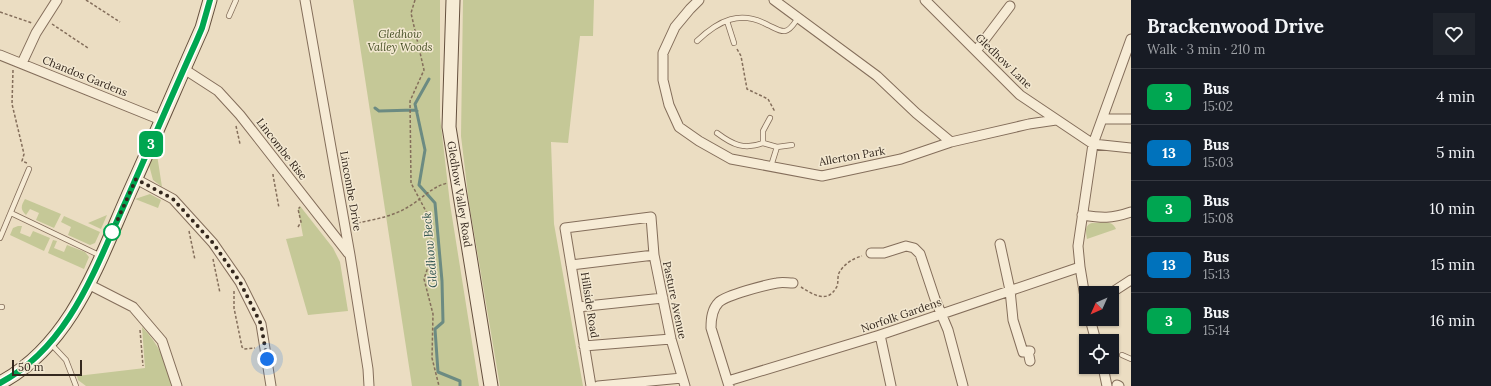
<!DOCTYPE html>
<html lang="en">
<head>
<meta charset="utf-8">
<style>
  body { margin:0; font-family:Lora,serif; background:#20242c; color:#f1f3f6; height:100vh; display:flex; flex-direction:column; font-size:15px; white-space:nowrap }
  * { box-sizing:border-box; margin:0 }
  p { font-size:13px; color:#9ea1a6 }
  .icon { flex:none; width:22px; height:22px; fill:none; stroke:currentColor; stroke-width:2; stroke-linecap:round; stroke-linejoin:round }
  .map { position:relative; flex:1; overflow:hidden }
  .panel { display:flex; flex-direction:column; background:#171b24; width:360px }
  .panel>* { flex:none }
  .badge { padding:0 8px; border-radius:6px; font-size:14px; line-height:26px }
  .needle { width:26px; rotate:225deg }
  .fabs { position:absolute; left:1079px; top:286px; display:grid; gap:8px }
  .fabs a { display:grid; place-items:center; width:40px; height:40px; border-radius:0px; background:#171b24; box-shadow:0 1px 3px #0004; font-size:20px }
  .scale { position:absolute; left:12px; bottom:10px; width:70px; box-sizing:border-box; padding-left:4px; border:2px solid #34281e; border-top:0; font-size:11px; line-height:14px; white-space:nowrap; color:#34281e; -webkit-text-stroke:3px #f3e8d1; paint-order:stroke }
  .you { position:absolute; width:20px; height:20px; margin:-10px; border:3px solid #fff; border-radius:50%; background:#1a73e8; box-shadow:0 0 0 6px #1a73e833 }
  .map>.badge { position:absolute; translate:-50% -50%; box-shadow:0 0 0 2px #fff }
  .round { display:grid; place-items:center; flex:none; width:42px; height:42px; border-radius:0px; background:#20242c }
  .overview { display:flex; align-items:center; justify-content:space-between; height:68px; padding:0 16px }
  h1 { font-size:19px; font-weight:800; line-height:30px }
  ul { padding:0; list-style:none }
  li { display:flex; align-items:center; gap:12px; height:56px; padding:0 16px; border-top:1px solid #363941 }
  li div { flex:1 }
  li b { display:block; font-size:15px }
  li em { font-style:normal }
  li .badge { min-width:44px; font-weight:700; text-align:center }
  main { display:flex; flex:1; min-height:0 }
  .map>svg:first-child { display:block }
</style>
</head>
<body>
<main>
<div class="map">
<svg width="1131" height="386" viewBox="0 0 1131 386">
  <rect width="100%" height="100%" fill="#ebddc2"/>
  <path fill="#c5c897" d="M353,0H440V117L450,204L479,386H412Z
    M463,0H594L593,36H580L568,143L551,142L554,224L583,386H500L469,203L461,136Z
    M156,148L162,187L153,180L149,165Z
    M150,194L161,200L158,208L135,199Z
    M25,199L61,214L54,228L36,220L39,213L30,209L26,215C20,209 21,206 25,199Z
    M300,206L333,248L340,262L348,311L308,315L286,239L303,236L298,209Z
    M107,215L101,229L88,223Z
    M64,216L100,232L95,243L90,245L68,235L71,227L61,222Z
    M1092,223C1101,223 1112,219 1116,229L1087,239C1086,233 1084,225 1092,223Z
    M18,226H22L20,233L30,237L33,231L50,238L44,251L10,235L13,228Z
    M53,240L57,241L54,248L64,252L67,245L85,252L89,257L84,269L48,253Z
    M142,327C158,343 168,363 171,386H86L78,380L77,376L145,368Z"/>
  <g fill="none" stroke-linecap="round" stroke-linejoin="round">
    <path stroke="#6c8b82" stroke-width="3" d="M429,79L415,104L425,150L419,185L435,203L442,281L443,322L435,329L438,372L460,381V386
      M375,108L379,111L415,110L417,111"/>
    <g stroke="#846e5b" stroke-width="6">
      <path id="lane" d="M229,16L236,0
        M727,21L734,43
        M697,41C719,20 740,10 768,25C773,27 780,32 785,31C791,30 795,22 798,18
        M717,133C733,145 744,150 763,143L777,147L792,145
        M763,143V131L770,118
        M771,166L777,147
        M11,213L101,256
        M0,238L29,169
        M0,307H2
        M51,344L66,360L76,386
        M1122,355L1131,359"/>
    </g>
    <g stroke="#846e5b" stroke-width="11">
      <path id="street" d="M305,0L350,255L368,369L369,386
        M699,0L690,9L675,27L663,53V80L669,105L679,127L699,141L731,159L822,176L901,159L951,142L916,113L877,76L774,0
        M925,0L1020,95L1093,144L1131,148
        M976,51L1010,6
        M0,55L161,120
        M22,63L36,33L57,0
        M184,69L218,91L240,115L348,253
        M1103,119H1131
        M951,142L1029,124L1056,120
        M136,179L173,199L213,243L240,282L261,324L271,386
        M1082,215C1102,218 1111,219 1131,212
        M1000,244L1010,290L1013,320L1023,352L1028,351
        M871,253H884L906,246L914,248L920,254L935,299L948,330L963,386
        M571,265L654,255
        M88,284L133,307L162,341L177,386
        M1111,293L1131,280
        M1086,303L1080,267L1078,246L1093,144L1131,39
        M578,307L663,298
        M1090,319L1096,341
        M880,335L891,386
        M584,346L671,339
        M1030,351H1028L1030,361
        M1103,367L1107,386
        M728,381L880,335L1080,267
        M1117,385L1119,386
        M591,386L565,228L651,217L654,255L671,339L685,386
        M598,386L682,378
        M729,386L711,328C711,318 712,309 719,302C727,295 765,285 777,283C782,282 788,283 793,283"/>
    </g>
    <g stroke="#65503e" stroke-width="15">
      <g id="secondary">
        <path id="s1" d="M453,0L449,127L491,386"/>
        <path d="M0,383C73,344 99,260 131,189C155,136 178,82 202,28L210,0"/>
      </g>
    </g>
    <path stroke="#846e5b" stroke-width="1.5" stroke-dasharray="3 2" stroke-linecap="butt" d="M86,0L120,22
      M415,0L411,13L424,70L410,101L411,183L429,217L433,252L424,279L433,314L432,358L439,386
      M0,12L32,23
      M52,24L88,48
      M737,49L741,56L747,89L768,99L774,110L773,112
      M13,70L12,104L24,154L22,161L27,163
      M236,126L240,144
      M273,174V175L279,208
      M353,224C371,220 392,217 408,207C421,200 432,186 448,183
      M298,227L301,222L298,209L300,207
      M189,231L195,260
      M213,259L220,293
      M801,287C812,294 827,304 836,288C839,284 837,277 839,273C843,265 853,258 862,256
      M234,291V308L242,347L244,349L255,348
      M140,330L143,366"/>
    <use href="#lane" stroke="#f6ebd5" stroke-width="4.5"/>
    <use href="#street" stroke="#f6ebd5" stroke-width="9"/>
    <use href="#secondary" stroke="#f6ebd5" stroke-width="13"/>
  </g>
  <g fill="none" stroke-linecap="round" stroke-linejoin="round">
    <g stroke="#fff" stroke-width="9">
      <path id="line" d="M0,383C69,347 95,269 125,203C149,149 172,95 196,42L202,28L210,0"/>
    </g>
    <use href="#line" stroke="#00a651" stroke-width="6"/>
    <path stroke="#34281e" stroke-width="4" stroke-dasharray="0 7.2" d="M112,232L136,179L173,199L213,243L240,282L261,324L267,359"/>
  </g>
  <circle fill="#fff" stroke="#00a651" stroke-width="2" cx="112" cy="232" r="8"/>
  <g text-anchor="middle" stroke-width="3" stroke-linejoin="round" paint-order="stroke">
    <g font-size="11" font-style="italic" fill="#475026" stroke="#f3e8d1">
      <text x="400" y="38">Gledhow<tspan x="400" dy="13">Valley Woods</tspan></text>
    </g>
    <g font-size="11" fill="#34281e" stroke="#f3e8d1">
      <text transform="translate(1004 61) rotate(44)" y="4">Gledhow Lane</text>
      <text transform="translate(85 76) rotate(22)" y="4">Chandos Gardens</text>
      <text transform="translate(282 149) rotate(52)" y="4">Lincombe Rise</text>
      <text transform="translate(852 156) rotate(-10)" y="4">Allerton Park</text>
      <text transform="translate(351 191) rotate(80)" y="4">Lincombe Drive</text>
      <text dy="4" stroke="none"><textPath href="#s1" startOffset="195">Gledhow Valley Road</textPath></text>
      <text transform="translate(675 300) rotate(78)" y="4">Pasture Avenue</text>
      <text transform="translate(590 305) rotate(81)" y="4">Hillside Road</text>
      <text transform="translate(901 315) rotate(-19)" y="4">Norfolk Gardens</text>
    </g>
    <g font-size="12" font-style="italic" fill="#2e534f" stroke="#f3e8d1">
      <text transform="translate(430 250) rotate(-95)" y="4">Gledhow Beck</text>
    </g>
  </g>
</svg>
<div class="fabs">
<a><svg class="needle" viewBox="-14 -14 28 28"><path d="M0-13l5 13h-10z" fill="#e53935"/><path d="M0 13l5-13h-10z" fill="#9ea1a6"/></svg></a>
<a><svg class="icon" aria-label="locate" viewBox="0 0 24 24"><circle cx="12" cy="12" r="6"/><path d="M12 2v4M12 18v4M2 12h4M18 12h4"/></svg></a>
</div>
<div class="scale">50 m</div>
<div class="you" style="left:267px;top:359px"></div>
<b class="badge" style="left:151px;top:144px;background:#00a651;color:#fff">3</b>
</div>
<section class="panel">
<div class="overview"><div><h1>Brackenwood Drive</h1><p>Walk · 3 min · 210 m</p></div><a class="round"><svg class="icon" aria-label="heart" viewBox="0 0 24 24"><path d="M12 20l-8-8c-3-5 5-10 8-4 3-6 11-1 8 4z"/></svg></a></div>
<ul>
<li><span class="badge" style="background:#00a651;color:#fff">3</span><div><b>Bus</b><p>15:02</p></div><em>4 min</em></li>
<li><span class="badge" style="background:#0072bc;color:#fff">13</span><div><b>Bus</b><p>15:03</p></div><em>5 min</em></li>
<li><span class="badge" style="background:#00a651;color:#fff">3</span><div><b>Bus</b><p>15:08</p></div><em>10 min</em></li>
<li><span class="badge" style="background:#0072bc;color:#fff">13</span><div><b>Bus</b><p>15:13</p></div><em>15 min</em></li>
<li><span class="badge" style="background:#00a651;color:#fff">3</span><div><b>Bus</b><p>15:14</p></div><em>16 min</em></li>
</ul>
</section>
</main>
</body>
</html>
